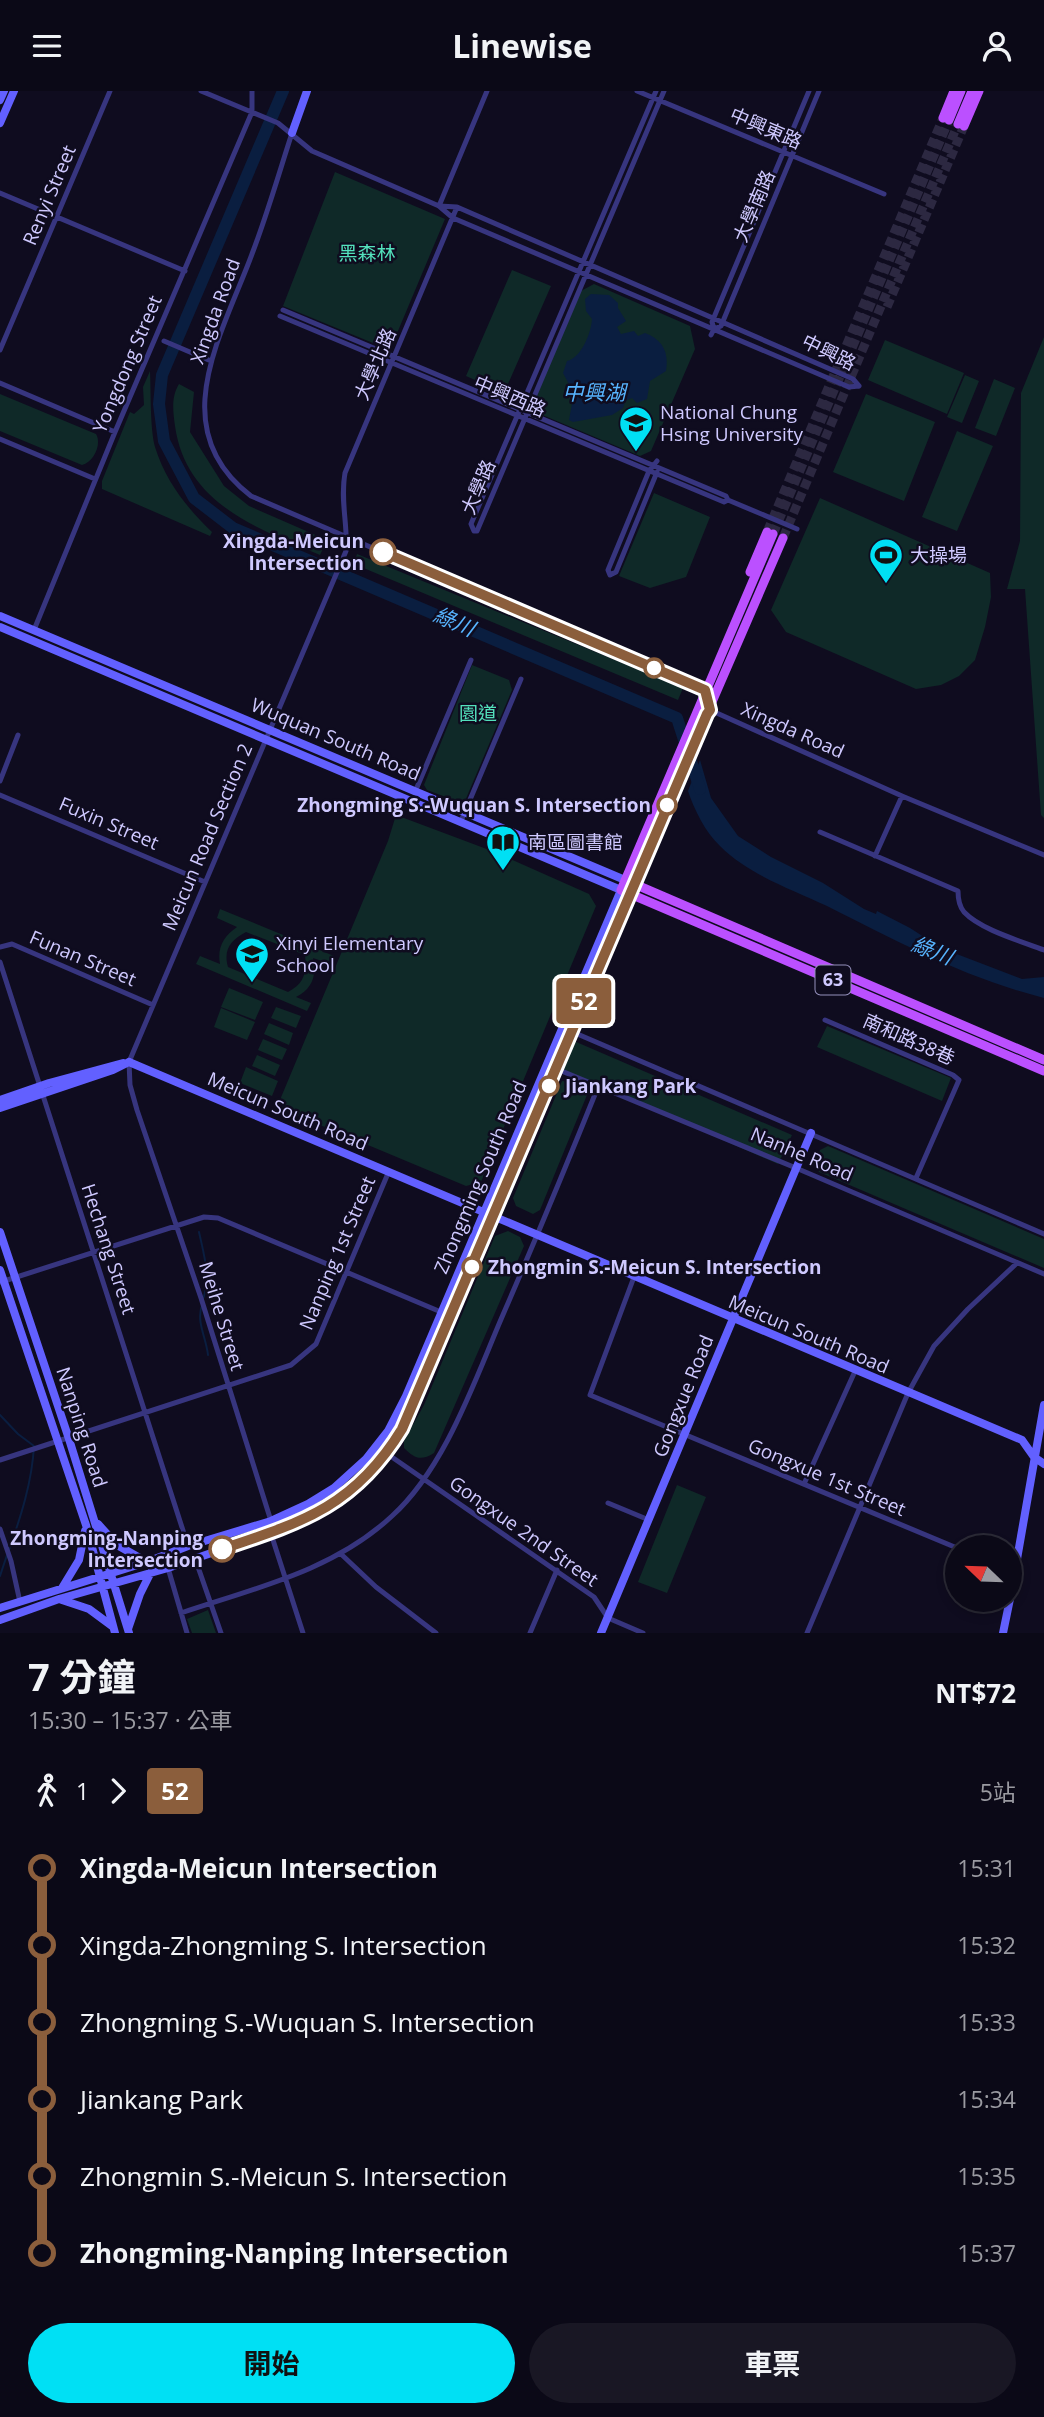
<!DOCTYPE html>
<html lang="zh-TW">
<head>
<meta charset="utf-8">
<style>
  body { margin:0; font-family:"Open Sans","Noto Sans TC",sans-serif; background:#191724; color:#f1f3f6; height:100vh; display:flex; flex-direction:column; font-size:26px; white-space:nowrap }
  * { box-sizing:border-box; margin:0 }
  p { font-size:23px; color:#9a9aa1 }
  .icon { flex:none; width:38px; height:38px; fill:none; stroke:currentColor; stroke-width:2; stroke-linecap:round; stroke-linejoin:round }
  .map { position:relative; height:1542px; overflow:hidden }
  .details { display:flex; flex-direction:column; background:#0b0917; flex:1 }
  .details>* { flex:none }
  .badge { padding:0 14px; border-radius:5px; font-size:24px; line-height:46px }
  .needle { width:46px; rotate:293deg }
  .controls { position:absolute; left:945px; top:1444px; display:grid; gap:14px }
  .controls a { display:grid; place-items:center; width:77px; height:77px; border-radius:50%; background:#0b0917; box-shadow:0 4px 10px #0003,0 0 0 2px #2b2a36; font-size:35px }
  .map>.badge { position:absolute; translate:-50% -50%; box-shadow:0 0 0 4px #fff }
  .legs { display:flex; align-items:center; gap:10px; height:77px; padding:0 28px; font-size:23px }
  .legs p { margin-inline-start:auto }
  .summary { display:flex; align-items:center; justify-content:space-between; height:119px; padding:0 28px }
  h1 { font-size:38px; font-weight:700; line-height:52px }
  .cta { display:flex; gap:14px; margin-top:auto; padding:14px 28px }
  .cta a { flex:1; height:80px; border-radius:42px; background:#00e0f4; color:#111; font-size:28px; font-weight:700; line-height:80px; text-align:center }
  .cta a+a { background:#191724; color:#f1f3f6 }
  ul { padding:0 28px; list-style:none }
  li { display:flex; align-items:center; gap:24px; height:77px; font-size:26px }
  li i { display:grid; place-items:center; width:10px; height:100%; margin:0 9px; background:currentColor }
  li i::after { content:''; width:18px; height:18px; margin:-9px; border:5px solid; border-radius:50%; background:#0b0917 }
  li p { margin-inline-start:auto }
  li:first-child i { background:linear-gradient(#0000 50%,currentColor 0) }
  li:last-child i { background:linear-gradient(currentColor 50%,#0000 0) }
  header { display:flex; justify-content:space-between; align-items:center; height:91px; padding:0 28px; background:#0b0917; font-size:32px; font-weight:700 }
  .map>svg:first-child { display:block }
</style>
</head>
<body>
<header><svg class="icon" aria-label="menu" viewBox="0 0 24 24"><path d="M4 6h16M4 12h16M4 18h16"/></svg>Linewise<svg class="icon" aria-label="person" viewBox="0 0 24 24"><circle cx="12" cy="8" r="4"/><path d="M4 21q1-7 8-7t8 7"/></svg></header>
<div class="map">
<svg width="1044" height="1542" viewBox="0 0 1044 1542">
  <rect width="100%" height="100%" fill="#0f0c1f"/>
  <path fill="#0f2928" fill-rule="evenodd" d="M335,81L445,128L390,259L283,215Z
    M512,179L551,195L504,302L466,285Z
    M594,193L690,235L695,258L651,360L640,365L540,323L532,312L579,201Z
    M1044,246V727L1041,724L1025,498H1007L1020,450L1021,302Z
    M885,249L964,282L947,323L868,289Z
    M150,280C151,302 150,337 155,356C166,391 187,417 212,441L210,445L102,398V390L130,321L134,323L144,314L143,296Z
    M965,284L979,290L962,332L947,326Z
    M994,288L1015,297L996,345L975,337Z
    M179,293L194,301L190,341L224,395L249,415L327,449L320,464C257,437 186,413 175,335C173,320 171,306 179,293Z
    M0,303L96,343C102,353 94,371 82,374L0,340Z
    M866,303L935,331L904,410L833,381Z
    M957,340L993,355L957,440L922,426Z
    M654,402L710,426L686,486L650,497L619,485Z
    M820,407L990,482L991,506L985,536L975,569L959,585L941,594L916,598L786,541L771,519Z
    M357,463L683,597L678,609L354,473Z
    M472,574L509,589L512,599L465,710L459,711L427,699L424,694Z
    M396,724L492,760L589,803L596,815L481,1091L466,1095L277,1016L388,750Z
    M220,818L334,865L331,873L313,867C317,885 312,898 296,906L311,912L307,920L196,873L200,865L220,873C217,856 224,845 237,836L217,827ZM246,841L305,864C307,882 304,893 288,901L228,876C223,858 231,849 246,841Z
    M229,897L263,911L255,929L221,916Z
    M276,916L301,925L296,937L271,927Z
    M221,917L255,931L247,949L214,936Z
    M269,932L293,942L289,954L264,943Z
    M827,935L951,987L942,1010L817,956Z
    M263,948L287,958L282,969L258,959Z
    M574,950L792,1044L778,1073L563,979Z
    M257,964L280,974L275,985L252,975Z
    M246,976L278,990L272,1005L240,992Z
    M562,990C572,991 582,994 587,1004L540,1119L533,1123L516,1115L513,1107Z
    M828,1055L1044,1148V1177L819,1081L814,1072L820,1059Z
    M508,1140L520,1146L524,1155L434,1362C421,1370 415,1368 404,1357V1350L424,1314L495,1145Z
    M677,1394L706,1406L667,1502L638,1491Z
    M208,1519L216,1542H192L187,1528Z"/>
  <path fill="#0a1e40" d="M591,203L609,204L618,212V217L626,230L617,236L621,243L634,240L638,245L645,242C663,249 669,261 666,280L650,290L647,308L637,312L632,307L625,310L623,317L612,324L573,331L569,329L572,313L568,299L570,295L563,282L567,270C581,267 591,243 592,228L586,220L585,208Z
    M700,669L711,707L738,745L771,766L823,792L864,818L876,823L877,820L910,837L941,857L1022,888L1044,886V907C963,886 901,852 827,815C791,798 749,784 720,755C705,741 694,718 688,700Z"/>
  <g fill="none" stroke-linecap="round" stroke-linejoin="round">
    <path stroke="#0a1e40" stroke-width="2" d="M199,1141C204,1164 211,1186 203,1208
      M202,1214C196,1231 206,1246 208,1264
      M0,1324L18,1343L34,1355C32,1391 21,1425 9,1459
      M0,1485L7,1464"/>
    <path stroke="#0a1e40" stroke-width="12" d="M283,0L162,284L159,313L164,350L194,407L233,437L677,627L700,698"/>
    <path stroke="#2c2841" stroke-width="9" stroke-dasharray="9 4.5" stroke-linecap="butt" d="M887,216L964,35
      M767,441L943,27
      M773,443L949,29
      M783,447L958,33"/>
    <path stroke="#37357f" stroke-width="5" d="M201,0L278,32L312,60L439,115L453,127L849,296L859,295
      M637,0L884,103
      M656,0L471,433L474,440H477L664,0
      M292,42C279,82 267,124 252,163C222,244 163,338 251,405L705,599L710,619L902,705L1044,764
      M0,102L185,180
      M439,115L457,116L853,288L859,295
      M439,115L487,0
      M283,219L726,405L728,409L797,438
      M280,225L724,411L728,409
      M714,238L721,235L819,0
      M711,244L714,238L712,231L809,0
      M164,250L211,270
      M0,259L110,0
      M0,292L115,341
      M0,348L95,388
      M610,484L608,479L649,380L657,370
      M610,484L616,481L657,381
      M34,539L115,341L252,21V0
      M0,690L18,644
      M415,701L471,569
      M0,704L205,791
      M461,730L521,588
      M820,741L958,800C958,808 959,815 964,821C981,839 1021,850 1044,859
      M875,765L902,705
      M0,856L12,853L153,914
      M0,871L188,1455
      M825,929L953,984L959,989L916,1087
      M568,939L1044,1143
      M547,974L796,1077L1044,1183
      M634,1186L590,1304L957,1457
      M1,1191L204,1126L218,1127L441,1221
      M386,1362L594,1506L608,1527L643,1542
      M0,1369L291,1274L316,1253L389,1080
      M804,1393L856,1278
      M608,1412L649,1429
      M0,1438L11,1470L20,1511
      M341,1463L376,1496L436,1542
      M198,1467L197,1473L221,1542
      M168,1477L187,1542
      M181,1522C255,1497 333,1480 392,1425C445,1377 474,1291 502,1226C535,1150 567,1073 598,996
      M303,1542L273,1449L271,1430L201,1207L137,1019L130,994L129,971L346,460C348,433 340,410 345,382L457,116
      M530,1542L557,1479
      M807,1542L908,1302L934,1255L968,1218L1017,1172"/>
    <path stroke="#6260ff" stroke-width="8" d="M0,9L4,0
      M0,32L14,0
      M292,42L307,0
      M0,525L625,789
      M0,536L621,799L406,1305L388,1340L366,1368L334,1397L308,1413L271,1430L188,1455L147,1471L0,1517
      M129,971L1022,1349L1034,1366L1044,1373
      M0,1009L49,992L123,972
      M0,1017L113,979L129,971
      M0,1141L69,1348L129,1542
      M0,1179L86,1434L115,1542
      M98,1433L117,1454L147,1471
      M62,1497L79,1469L85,1440
      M59,1508L89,1518L112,1535
      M1010,1508L1044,1314
      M0,1529L59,1508L168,1477L272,1441L314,1424L345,1405L374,1377L402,1338L629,803
      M128,1538L140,1503L151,1481
      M601,1542L811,1042
      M1003,1542L1010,1508"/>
    <path stroke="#bb50ff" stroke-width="9" d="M943,27L954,0
      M949,29L961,0
      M958,33L972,0
      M964,35L979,0
      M773,443L621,799L1044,980
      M750,481L767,441
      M625,789L1044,969
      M631,798L783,447"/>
  </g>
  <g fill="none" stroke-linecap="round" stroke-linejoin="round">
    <g stroke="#fff" stroke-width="16">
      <path id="line-1" d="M222,1458C303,1431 355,1415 402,1338L707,623L710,619L705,599L383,461"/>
    </g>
    <use href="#line-1" stroke="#8b5e3c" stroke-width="10"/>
  </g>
  <defs>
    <g id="university-pin" transform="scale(1.75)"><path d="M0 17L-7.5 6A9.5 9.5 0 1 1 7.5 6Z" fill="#00e0f4" stroke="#0f0c1f"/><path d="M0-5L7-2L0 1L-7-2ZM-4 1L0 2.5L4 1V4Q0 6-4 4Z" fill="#111"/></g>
    <g id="stadium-pin" transform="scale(1.75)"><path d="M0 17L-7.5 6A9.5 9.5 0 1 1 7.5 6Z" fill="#00e0f4" stroke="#0f0c1f"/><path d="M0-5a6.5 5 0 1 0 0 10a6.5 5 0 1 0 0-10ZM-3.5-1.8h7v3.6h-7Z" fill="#111"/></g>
    <g id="library-pin" transform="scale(1.75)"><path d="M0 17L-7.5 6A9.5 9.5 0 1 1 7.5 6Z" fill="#00e0f4" stroke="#0f0c1f"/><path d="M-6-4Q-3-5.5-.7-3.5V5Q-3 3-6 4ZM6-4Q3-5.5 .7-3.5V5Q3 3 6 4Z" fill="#111"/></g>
    <g id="school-pin" transform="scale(1.75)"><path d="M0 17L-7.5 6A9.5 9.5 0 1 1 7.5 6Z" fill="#00e0f4" stroke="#0f0c1f"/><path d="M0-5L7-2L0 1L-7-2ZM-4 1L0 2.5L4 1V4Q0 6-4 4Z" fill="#111"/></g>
  </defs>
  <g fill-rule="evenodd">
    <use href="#university-pin" x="636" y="332"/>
    <use href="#stadium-pin" x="886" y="464"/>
    <use href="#library-pin" x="503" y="751"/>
    <use href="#school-pin" x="252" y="863"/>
  </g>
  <g fill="#fff" stroke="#8b5e3c" stroke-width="3.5">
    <circle cx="383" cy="461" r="12"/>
    <circle cx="654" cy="577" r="9"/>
    <circle cx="667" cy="714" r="9"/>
    <circle cx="549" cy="995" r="9"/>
    <circle cx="472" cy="1176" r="9"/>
    <circle cx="222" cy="1458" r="12"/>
  </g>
  <g text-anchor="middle" stroke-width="5" stroke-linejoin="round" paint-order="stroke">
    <rect fill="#0f0c1f" stroke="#9590bc" stroke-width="2" x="815.5" y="874.5" width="35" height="29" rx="5"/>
    <g font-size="18" font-weight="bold" fill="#cfc9ff">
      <text x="833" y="895">63</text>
    </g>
    <g font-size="19" fill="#cfc9ff" stroke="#0f0c1f">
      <text transform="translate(766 37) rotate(23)" y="7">中興東路</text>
      <text transform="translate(49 104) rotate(-67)" y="7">Renyi Street</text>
      <text transform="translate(754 115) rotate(-67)" y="7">大學南路</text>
      <text transform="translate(215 220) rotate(-70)" y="7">Xingda Road</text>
      <text transform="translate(829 261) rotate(26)" y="7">中興路</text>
      <text transform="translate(127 273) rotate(-67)" y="7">Yongdong Street</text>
      <text transform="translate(375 273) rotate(-67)" y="7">大學北路</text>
      <text transform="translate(510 305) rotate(23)" y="7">中興西路</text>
      <text transform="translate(478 396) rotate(-67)" y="7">大學路</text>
      <text transform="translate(793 639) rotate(24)" y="7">Xingda Road</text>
      <text transform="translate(336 648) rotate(23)" y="7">Wuquan South Road</text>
      <text transform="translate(109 732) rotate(23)" y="7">Fuxin Street</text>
      <text transform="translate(207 746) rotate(-67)" y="7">Meicun Road Section 2</text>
      <text transform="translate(83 867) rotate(23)" y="7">Funan Street</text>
      <text transform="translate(909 948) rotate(24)" y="7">南和路38巷</text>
      <text transform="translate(288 1020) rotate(23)" y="7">Meicun South Road</text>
      <text transform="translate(802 1063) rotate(23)" y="7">Nanhe Road</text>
      <text transform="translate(480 1086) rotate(-67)" y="7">Zhongming South Road</text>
      <text transform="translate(109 1158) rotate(72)" y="7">Hechang Street</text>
      <text transform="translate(337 1162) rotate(-67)" y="7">Nanping 1st Street</text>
      <text transform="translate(222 1225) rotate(73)" y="7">Meihe Street</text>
      <text transform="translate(809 1243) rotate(23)" y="7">Meicun South Road</text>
      <text transform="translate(683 1305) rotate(-68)" y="7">Gongxue Road</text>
      <text transform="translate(82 1336) rotate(72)" y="7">Nanping Road</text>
      <text transform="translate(827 1386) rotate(23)" y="7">Gongxue 1st Street</text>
      <text transform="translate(524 1440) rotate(35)" y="7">Gongxue 2nd Street</text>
    </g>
    <g font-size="19" fill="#53e1bc" stroke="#0f0c1f">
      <text x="367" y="169">黑森林</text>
      <text x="478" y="629">園道</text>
    </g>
    <g font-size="19" fill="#cfc9ff" stroke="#0f0c1f" text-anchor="start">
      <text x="660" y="328">National Chung<tspan x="660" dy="22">Hsing University</tspan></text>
      <text x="910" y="471">大操場</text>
      <text x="528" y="758">南區圖書館</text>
      <text x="276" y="859">Xinyi Elementary<tspan x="276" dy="22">School</tspan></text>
    </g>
    <g font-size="19" font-weight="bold" fill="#cfc9ff" stroke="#0f0c1f" text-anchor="end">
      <text x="364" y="457">Xingda-Meicun<tspan x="364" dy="22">Intersection</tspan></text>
      <text x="651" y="721">Zhongming S.-Wuquan S. Intersection</text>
      <text x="565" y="1002" text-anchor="start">Jiankang Park</text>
      <text x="488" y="1183" text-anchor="start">Zhongmin S.-Meicun S. Intersection</text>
      <text x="203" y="1454">Zhongming-Nanping<tspan x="203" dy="22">Intersection</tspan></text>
    </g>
    <g font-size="21" font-style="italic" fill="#57b4ff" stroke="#0f0c1f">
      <text x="594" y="309">中興湖</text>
      <text transform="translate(454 531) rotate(23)" y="7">綠川</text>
      <text transform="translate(932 860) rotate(21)" y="7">綠川</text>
    </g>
  </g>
</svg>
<div class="controls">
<a><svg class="needle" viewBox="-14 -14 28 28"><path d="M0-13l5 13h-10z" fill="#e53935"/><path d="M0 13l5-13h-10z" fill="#9a9aa1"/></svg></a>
</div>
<b class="badge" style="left:584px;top:910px;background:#8b5e3c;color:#fff">52</b>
</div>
<section class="details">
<div class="summary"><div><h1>7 分鐘</h1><p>15:30 – 15:37 · 公車</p></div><b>NT$72</b></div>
<div class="legs"><svg class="icon" aria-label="walk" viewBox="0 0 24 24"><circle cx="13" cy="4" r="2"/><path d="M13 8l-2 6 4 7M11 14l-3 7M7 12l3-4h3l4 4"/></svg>1<svg class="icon" aria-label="forward" viewBox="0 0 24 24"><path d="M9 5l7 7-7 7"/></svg><b class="badge" style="background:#8b5e3c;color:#fff">52</b><p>5站</p></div>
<ul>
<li><i style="color:#8b5e3c"></i><b>Xingda-Meicun Intersection</b><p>15:31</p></li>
<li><i style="color:#8b5e3c"></i><span>Xingda-Zhongming S. Intersection</span><p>15:32</p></li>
<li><i style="color:#8b5e3c"></i><span>Zhongming S.-Wuquan S. Intersection</span><p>15:33</p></li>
<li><i style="color:#8b5e3c"></i><span>Jiankang Park</span><p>15:34</p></li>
<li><i style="color:#8b5e3c"></i><span>Zhongmin S.-Meicun S. Intersection</span><p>15:35</p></li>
<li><i style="color:#8b5e3c"></i><b>Zhongming-Nanping Intersection</b><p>15:37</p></li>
</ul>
<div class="cta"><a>開始</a><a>車票</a></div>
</section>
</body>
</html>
